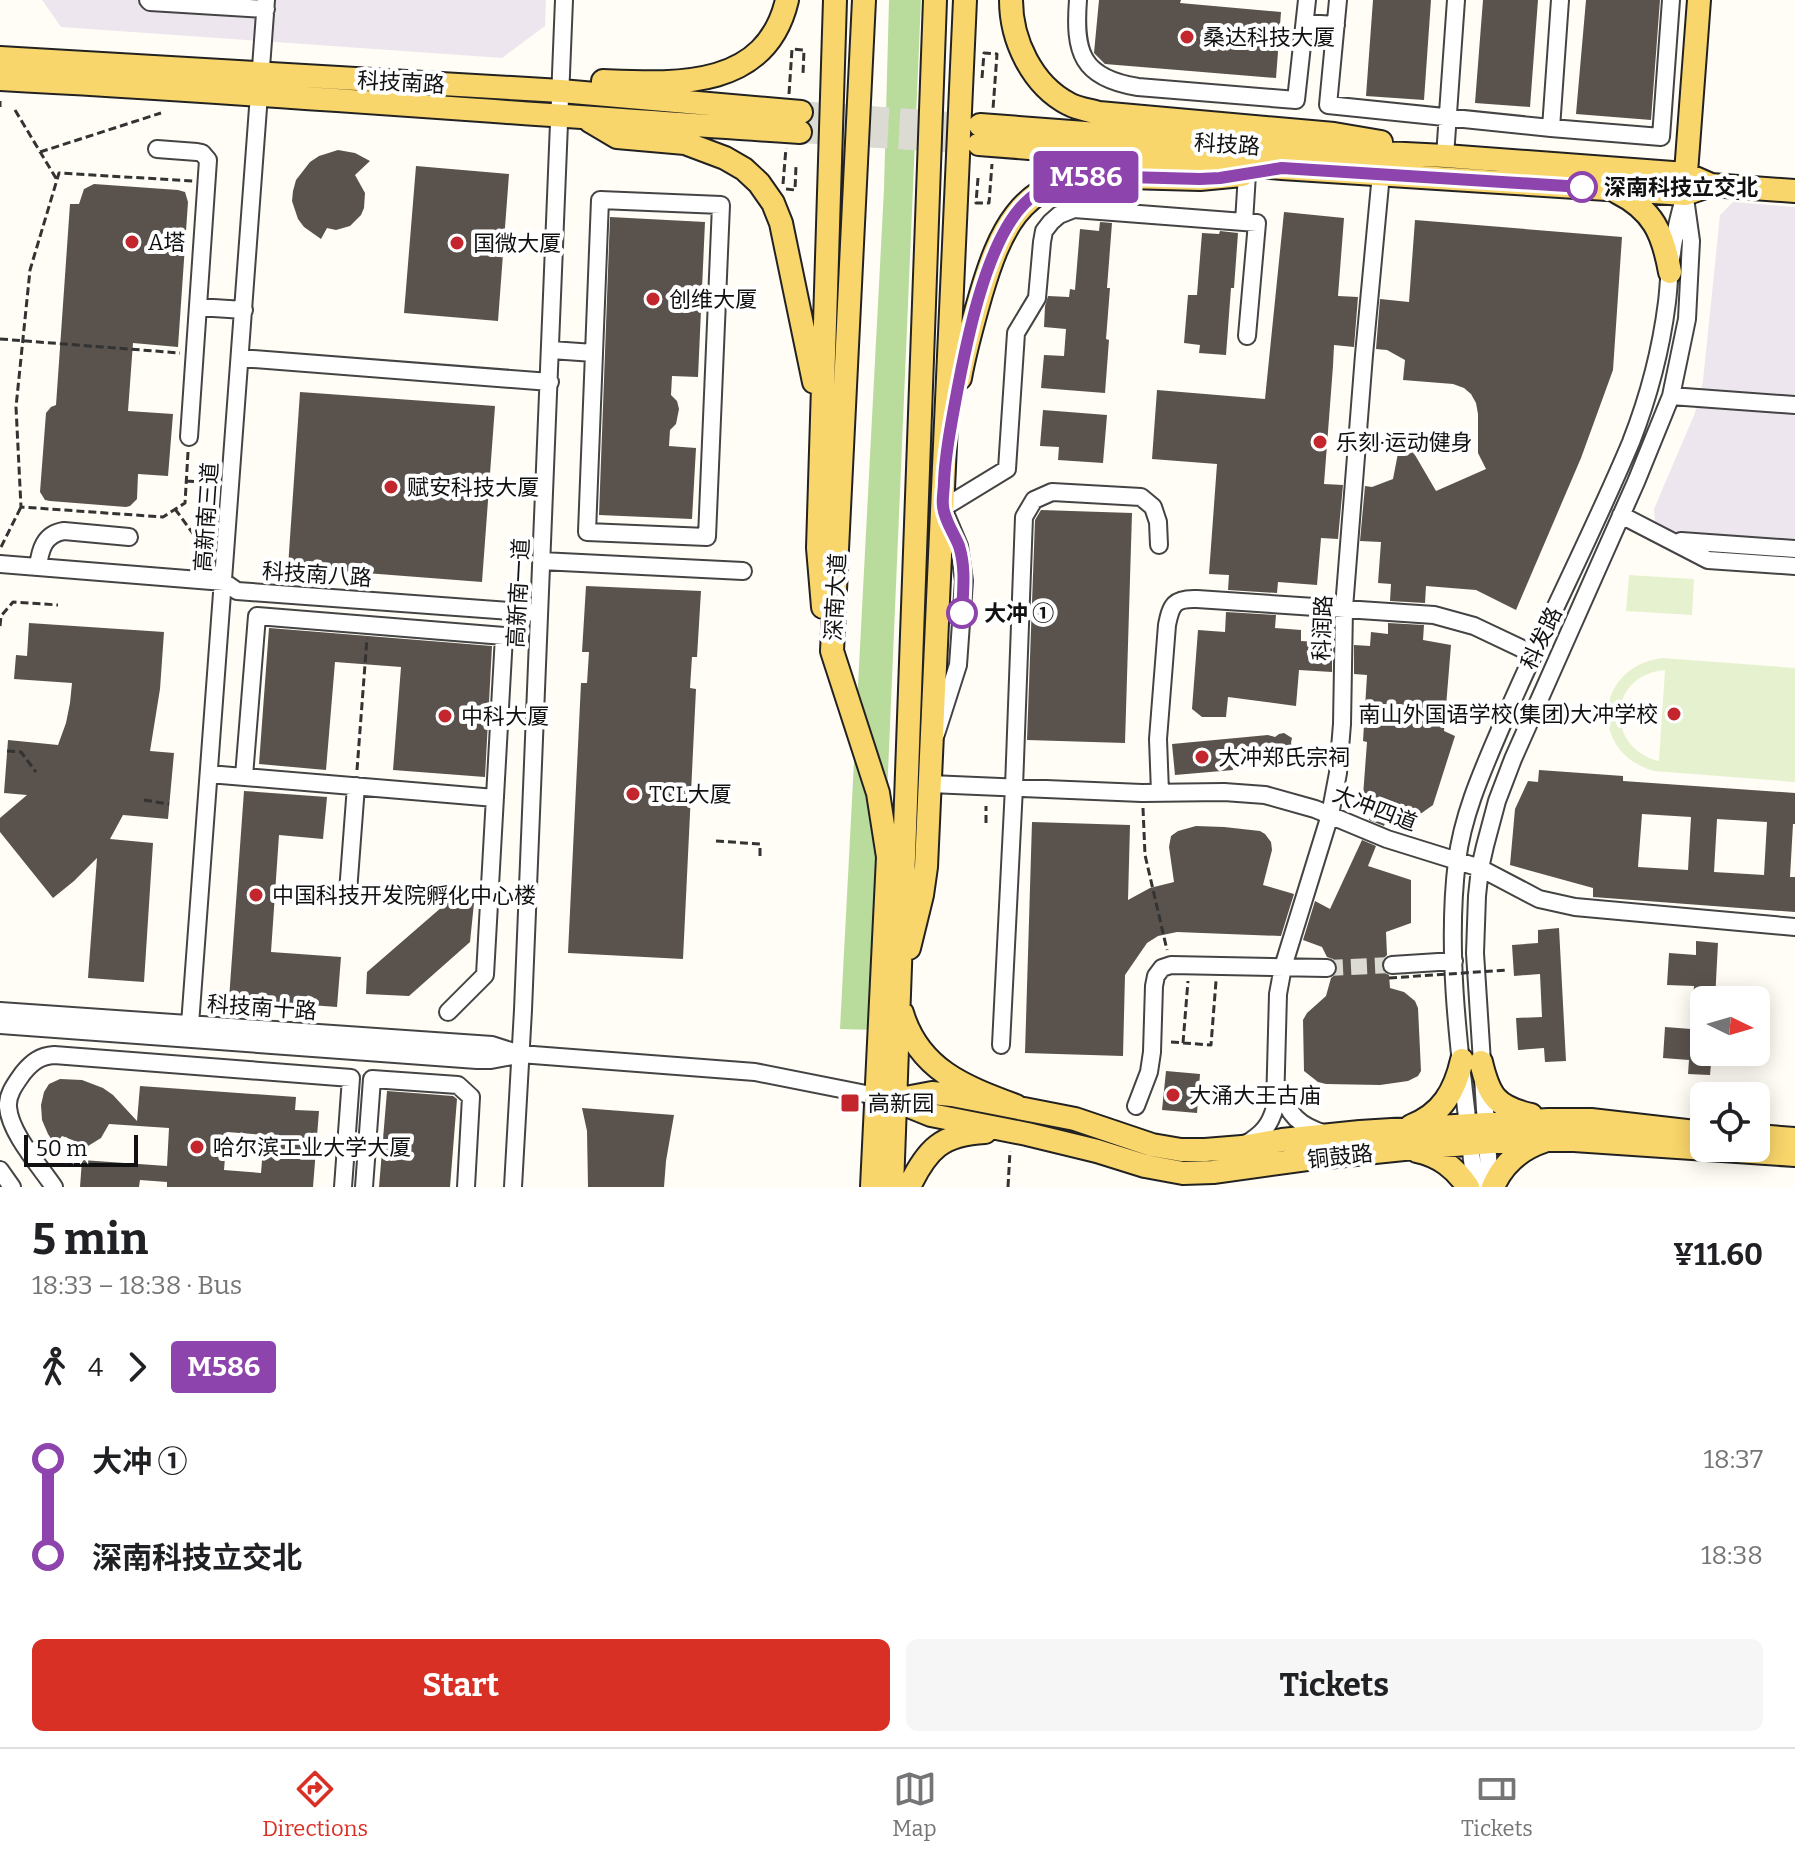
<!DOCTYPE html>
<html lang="en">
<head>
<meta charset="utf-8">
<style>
  body { margin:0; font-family:Bitter,"Noto Sans SC",serif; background:#f6f6f6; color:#202124; height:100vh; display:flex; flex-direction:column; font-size:30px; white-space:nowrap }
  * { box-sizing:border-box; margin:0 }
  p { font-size:26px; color:#757577 }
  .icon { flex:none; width:44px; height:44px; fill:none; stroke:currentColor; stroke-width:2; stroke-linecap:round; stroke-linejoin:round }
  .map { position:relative; height:1187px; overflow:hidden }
  .side { display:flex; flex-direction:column; background:#fff; flex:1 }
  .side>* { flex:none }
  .badge { padding:0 16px; border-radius:6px; font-size:28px; line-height:52px }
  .needle { width:52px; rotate:95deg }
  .tools { position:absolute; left:1690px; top:986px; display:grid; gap:16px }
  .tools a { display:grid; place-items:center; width:80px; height:80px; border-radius:12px; background:#fff; box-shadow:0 4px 20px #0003; font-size:40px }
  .scale { position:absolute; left:24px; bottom:20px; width:114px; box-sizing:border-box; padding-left:8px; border:4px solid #111; border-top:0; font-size:22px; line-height:28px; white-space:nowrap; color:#111; -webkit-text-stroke:6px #fff; paint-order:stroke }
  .map>.badge { position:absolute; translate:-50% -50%; box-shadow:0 0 0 4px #fff }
  .legs { display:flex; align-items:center; gap:12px; height:88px; padding:0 32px; font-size:26px }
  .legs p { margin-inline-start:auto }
  .summary { display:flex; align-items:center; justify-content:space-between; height:136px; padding:0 32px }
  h1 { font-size:44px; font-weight:700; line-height:60px }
  .primary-button { display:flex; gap:16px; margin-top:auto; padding:16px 32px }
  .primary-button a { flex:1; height:92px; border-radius:12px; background:#d93025; color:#fff; font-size:32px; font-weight:700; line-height:92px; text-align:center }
  .primary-button a+a { background:#f6f6f6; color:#202124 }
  ul { padding:0 32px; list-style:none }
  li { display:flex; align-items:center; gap:28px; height:96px; font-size:30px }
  li i { display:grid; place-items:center; width:12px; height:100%; margin:0 10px; background:currentColor }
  li i::after { content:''; width:20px; height:20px; margin:-10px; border:6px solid; border-radius:50%; background:#fff }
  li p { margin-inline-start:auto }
  li:first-child i { background:linear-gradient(#0000 50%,currentColor 0) }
  li:last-child i { background:linear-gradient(currentColor 50%,#0000 0) }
  .dock { display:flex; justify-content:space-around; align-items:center; height:112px; border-top:2px solid #e0e0e0; background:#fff; font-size:22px; color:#757577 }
  .dock a { display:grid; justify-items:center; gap:4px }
  .dock .current { color:#d93025 }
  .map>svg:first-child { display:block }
</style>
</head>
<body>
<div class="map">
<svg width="1795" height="1187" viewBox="0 0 1795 1187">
  <rect width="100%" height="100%" fill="#fffdf5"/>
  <path fill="#eee6ef" d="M42,0H546L545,26L502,58L61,27Z
    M1733,202L1795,207V557L1705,550L1655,522L1654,509L1695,413L1703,381L1720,215Z"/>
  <path fill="#b9dc9c" d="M889,0H921L877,1030L840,1029L884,189Z"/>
  <path fill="#e6f2cf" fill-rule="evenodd" d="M1629,575L1694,579L1692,615L1626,611Z
    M1662,658L1795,668V782L1654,771C1588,752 1594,667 1662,658ZM1665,670L1659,760L1658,761C1604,746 1608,675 1665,670Z"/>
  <path fill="#5a524d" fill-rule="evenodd" d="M1099,0H1181L1180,3L1281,12L1276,78L1105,64L1094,53Z
    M1373,0H1431L1424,100L1366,96Z
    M1483,0H1538L1530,107L1475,103Z
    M1586,0H1660L1651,120L1576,114Z
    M338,150L355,153L370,161L355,175L365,193L364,208L361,215L350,226L336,230L327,228L321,239L304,227L298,219L292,201L293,191L296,180L310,162L319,156Z
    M416,166L509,174L498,321L404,313Z
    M94,184L178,190L185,192L188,202L178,347L133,343L128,411L173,414L168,476L138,474L137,499L130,506L126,507L50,501L45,500L40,492L46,413L51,407L56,405L70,204H79L84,189Z
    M1284,212L1344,218L1338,296L1358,297L1354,347L1334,345L1333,366L1324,484L1343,485L1338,539L1321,538L1317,585L1278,582L1277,593L1228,590L1229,575L1209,574L1217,464L1152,459L1157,390L1265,399Z
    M610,217L705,222L698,377L672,376L671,395L677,401L679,409L676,424L670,430L669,446L696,448L692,519L599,515Z
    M1415,220L1622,237L1613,370L1581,458L1516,610L1476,590L1426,586L1425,603L1390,601L1391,584L1378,583L1381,542L1360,541L1365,486L1372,487L1393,479L1399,448L1408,443L1436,491L1486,469L1478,453V414L1476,403L1471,394L1464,388L1453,384L1403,380L1405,360L1387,350L1376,349L1380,299L1409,302Z
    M1100,222L1112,223L1107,288H1110L1106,339L1109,340L1105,393L1041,388L1044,355L1064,356L1066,329L1044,327L1045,306L1048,296L1069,297L1070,289L1075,290L1080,229L1099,231Z
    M1220,231L1238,233L1234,288H1231L1226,355L1199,353L1200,345L1184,343L1188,295H1197L1202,233L1219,234Z
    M300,392L495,406L482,582L288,567Z
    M1043,410L1107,415L1103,463L1058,460L1059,447L1040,446Z
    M1041,510L1132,513L1125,743L1027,740L1035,520Z
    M586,586L701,591L697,657H692L690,688L696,689L683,959L568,953L581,683H587L589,652H582Z
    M1226,612L1276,615L1275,628L1301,630V641L1332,643V672L1299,670L1296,706L1228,697L1226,717H1202L1192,709L1198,630L1225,632Z
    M29,623L164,632L160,689L150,751L174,753L168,819L123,815L110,839L153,843L144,982L88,978L97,858L74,881L53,898L0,832V818L27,795L4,793L8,740L58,745L66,723L70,703L72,683L14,679L16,655L27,656Z
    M1388,623L1424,625L1423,640L1451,645L1444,731L1455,736L1433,805L1416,817L1391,807L1384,826L1369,820L1376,801L1363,796L1367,742L1363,741L1367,675L1354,674V645L1370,646L1371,632L1388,634Z
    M269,628L492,646L485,777L393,770L401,667L335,662L326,770L259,764Z
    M1284,733L1292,738L1291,743L1294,753L1284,761H1274L1267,764L1257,761L1251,766L1231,749L1233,770L1175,775L1172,744L1268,735L1275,737L1279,734Z
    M1539,770L1623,776V781L1795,793V824H1793L1790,877H1795V912L1593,897V888L1510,865L1515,809L1528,781L1538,782ZM1642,814L1691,817L1688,870L1638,867ZM1717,819L1767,822L1764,875L1714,872Z
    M244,791L327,797L323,839L279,835L271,952L341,957L337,1007L229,999Z
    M1032,822L1130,825L1128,900L1150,888L1174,882L1169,847L1171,836L1178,831L1196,826L1224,827L1260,831L1265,834L1271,842L1272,850L1263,885L1294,894L1281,936L1177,932L1158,936L1147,943L1125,975L1123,1056L1025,1053Z
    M1362,840L1376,846L1368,866L1411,880V923L1386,932L1387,955L1383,959L1381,965L1383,972L1389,975L1390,988L1404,992L1415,1001L1418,1008L1421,1071L1418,1076L1408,1081L1380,1085L1326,1084L1318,1082L1304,1071L1303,1020L1307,1013L1326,996L1331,978L1336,974L1338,967L1333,959L1327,957L1322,947L1303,940L1315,901L1330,909Z
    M450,900L474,903L470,942L409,996L366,994L367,972Z
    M1559,928L1566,1061L1545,1062L1544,1048L1518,1050L1516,1018L1542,1017L1540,974L1514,976L1512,945L1538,943V930Z
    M1696,941L1718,943L1715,1000H1704V1052H1712L1710,1075L1688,1074L1689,1060L1663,1058L1665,1027L1691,1029L1692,1008L1694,986L1667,985L1669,953L1696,955Z
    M1166,1071L1200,1074L1197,1113L1162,1110Z
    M60,1079L82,1080L103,1088L113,1095L137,1121L140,1086L296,1097L295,1110L319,1111L313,1187H167V1182L140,1180L139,1187H80L82,1160L167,1166L169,1128L109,1124L101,1138L88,1146L62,1136L55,1145L48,1134L42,1120L41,1105L44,1092L49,1084ZM227,1132L264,1135L261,1173L224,1170Z
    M387,1091L453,1096L457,1099L450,1187H379Z
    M582,1108L674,1115L666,1161L664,1187H588L587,1131Z"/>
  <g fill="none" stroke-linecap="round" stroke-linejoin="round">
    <path stroke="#dbdad3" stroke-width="16" stroke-dasharray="16 8" stroke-linecap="butt" d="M1327,968L1392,965"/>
    <path stroke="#dbdad3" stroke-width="22" stroke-dasharray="22 11" stroke-linecap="butt" d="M801,112L979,125
      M800,132L974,143"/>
    <g stroke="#444" stroke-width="20">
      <path id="minor" d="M148,0L150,2L266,9
        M1078,0C1074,52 1081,78 1138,87L1296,100L1307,0
        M1338,0L1328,105L1551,128L1661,137L1671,0
        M1305,23L1336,25
        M1551,128L1560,0
        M157,149L197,152L202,153L208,160L189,437
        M1445,156L1456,0
        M600,200L721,205L707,537L587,532Z
        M1244,222L1247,174
        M198,307L244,310
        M551,350L594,353
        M240,358L550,382
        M1671,396L1795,405
        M1621,515L1708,560L1795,566
        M1681,541L1795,549
        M541,561L743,571
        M0,564L224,582L237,591L538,613
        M38,567C40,550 44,534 64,531L129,537
        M936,734L958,665L964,581L959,546L943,508L1007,469L1016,333L1037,298L1042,242L1044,231L1051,222L1059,215L1074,209L1257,223L1247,336
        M209,774L495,798
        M244,776L257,616L504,636L485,975L448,1012
        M930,784L1142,793L1224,792L1265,795L1315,809L1387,839L1480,868L1539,899L1575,907L1795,927
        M1160,792L1158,739L1167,625C1171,605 1174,598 1197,599L1434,615L1474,626L1533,654
        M348,892L356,786
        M1392,965L1454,961
        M0,1011L492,1045L520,1054L755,1072L876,1096
        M0,1025L477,1060H491L517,1055
        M189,1038L266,0
        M1001,1045L1014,787L1024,517L1034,500L1052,492L1141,497L1153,507L1158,522L1159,545
        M1280,1088C1288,1115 1299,1126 1326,1134
        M1136,1106L1149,1072L1152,1052L1154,986L1156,976L1162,968L1171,965L1327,968
        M1246,1144C1262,1134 1270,1126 1275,1107L1278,994L1283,967L1330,815L1338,773L1342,724L1344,608L1364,355L1381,174
        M0,1170L12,1187
        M54,1187C39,1165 10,1133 8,1107C7,1094 16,1083 23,1073C32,1062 40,1056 54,1055L351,1078L343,1187
        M364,1187L372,1079L458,1085L471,1097L466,1187
        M513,1187L523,1010L564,0
        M1475,1187C1464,1082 1444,966 1457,861C1463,811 1486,763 1505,718C1545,625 1592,535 1631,442C1649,396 1661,350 1667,302C1669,286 1669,269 1672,253C1674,234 1680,214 1685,194
        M1490,1187L1475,953L1477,896L1480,868L1485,846L1497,801L1513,759L1636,482L1671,396L1687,319L1691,241L1686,205"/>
    </g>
    <g stroke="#222" stroke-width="26">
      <path id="major" d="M864,0L832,651L878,793L888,857L872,1187
        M1011,0C1011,40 1032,85 1069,104C1078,109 1089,110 1099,113L1334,134L1381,142
        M0,58L561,91L801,112
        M0,79C267,93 533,115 800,132
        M603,81C676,84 766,90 787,0
        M590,121L617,137L685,143L725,158L744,169L759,183L773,203L781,223L814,382
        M980,125L1285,148L1445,156L1686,174L1711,185L1795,191
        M979,144L1282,168L1685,194L1711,185
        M1685,186L1699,0
        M1617,192C1653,210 1663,233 1670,272
        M960,378C965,350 973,322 981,294C999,233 1020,182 1091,176L1200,179L1242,175
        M823,607L818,548L835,0
        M909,948L922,895L926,867L965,0
        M902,1013C919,1070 965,1087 1016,1106
        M1481,1062C1489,1096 1496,1107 1531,1115
        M881,1097L894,1100L931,1115L1027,1134L1097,1151L1145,1166L1183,1173L1213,1172L1307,1159L1404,1149L1517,1140H1574L1795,1155
        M895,1100L932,1093L952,1095L1075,1119L1152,1145L1181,1150H1205L1242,1147L1282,1140L1360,1132L1548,1120H1591L1704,1133
        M1411,1126C1442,1114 1455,1091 1462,1060
        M1756,1136L1795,1139
        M1417,1151C1440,1156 1455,1168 1468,1187
        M892,1187L935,0
        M909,1187C927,1149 942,1134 985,1132
        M1493,1187C1503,1163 1520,1149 1544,1141"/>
    </g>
    <path stroke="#333" stroke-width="3" stroke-dasharray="8 4" stroke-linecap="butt" d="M982,78L984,53L997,54L993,109
      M789,94L792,49L804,50L803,74
      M0,107V101
      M15,110L57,180
      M40,152L161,113
      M978,178L976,203H989L992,164
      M783,184L786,148
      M786,189L795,190L796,166
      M0,339L180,353
      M188,452L185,503L163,517L21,507L16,407L30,270L59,173L193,181
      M186,481L214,483
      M175,509L205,550
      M1,547L21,507
      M0,626L1,616L13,602L58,605
      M7,751L21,752L36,772
      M357,770L367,638
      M144,800L169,804
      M1143,808L1145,855L1167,950
      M986,823V806
      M716,841L760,844V856
      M1171,1042L1211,1045L1216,981
      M1183,1043L1188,981
      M1008,1187L1010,1151"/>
    <use href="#minor" stroke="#fff" stroke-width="16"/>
    <use href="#major" stroke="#f9d66b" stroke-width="22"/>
    <path stroke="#333" stroke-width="3" stroke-dasharray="8 4" stroke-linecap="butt" d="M1389,978L1507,970"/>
  </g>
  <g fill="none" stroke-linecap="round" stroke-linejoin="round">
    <g stroke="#fff" stroke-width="18">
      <path id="line-1" d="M962,613C963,590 966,568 959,546C954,533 944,520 943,506C942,498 944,490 944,482C945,455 950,430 955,403C965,348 985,242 1025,203C1043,185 1067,178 1091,176L1200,179L1220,178L1282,168L1582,187"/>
    </g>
    <use href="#line-1" stroke="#8e44ad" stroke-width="12"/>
  </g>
  <g fill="#c4262e" stroke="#fff" stroke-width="3">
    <circle cx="1187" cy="37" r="8"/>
    <circle cx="132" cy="242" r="8"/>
    <circle cx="457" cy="243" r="8"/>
    <circle cx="653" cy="299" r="8"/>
    <circle cx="1320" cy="442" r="8"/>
    <circle cx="391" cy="487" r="8"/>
    <circle cx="1674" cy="714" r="8"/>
    <circle cx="445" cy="716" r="8"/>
    <circle cx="1202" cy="757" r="8"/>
    <circle cx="633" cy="794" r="8"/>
    <circle cx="256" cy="895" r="8"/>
    <circle cx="1173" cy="1095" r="8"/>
    <rect x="840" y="1093" width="20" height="20" rx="4"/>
    <circle cx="197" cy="1147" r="8"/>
  </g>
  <g fill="#fff" stroke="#8e44ad" stroke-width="4">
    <circle cx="1582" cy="187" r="14"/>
    <circle cx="962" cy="613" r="14"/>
  </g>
  <g text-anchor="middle" stroke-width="8" stroke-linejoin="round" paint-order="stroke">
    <g font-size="22" fill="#111" stroke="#fff" text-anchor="start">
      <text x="1203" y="45">桑达科技大厦</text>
      <text x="148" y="250">A塔</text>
      <text x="473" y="251">国微大厦</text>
      <text x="669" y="307">创维大厦</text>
      <text x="1336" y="450">乐刻·运动健身</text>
      <text x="407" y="495">赋安科技大厦</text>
      <text x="1658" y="722" text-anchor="end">南山外国语学校(集团)大冲学校</text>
      <text x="461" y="724">中科大厦</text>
      <text x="1218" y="765">大冲郑氏宗祠</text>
      <text x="649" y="802">TCL大厦</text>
      <text x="272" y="903">中国科技开发院孵化中心楼</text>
      <text x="1189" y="1103">大涌大王古庙</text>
      <text x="868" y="1111">高新园</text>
      <text x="213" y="1155">哈尔滨工业大学大厦</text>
    </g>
    <g font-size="22" fill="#111" stroke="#fff">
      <text transform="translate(401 82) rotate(3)" y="8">科技南路</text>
      <text transform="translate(1227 144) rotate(4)" y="8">科技路</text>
      <text transform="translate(206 517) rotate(-86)" y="8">高新南三道</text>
      <text transform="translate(317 574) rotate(4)" y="8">科技南八路</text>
      <text transform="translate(518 593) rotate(-87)" y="8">高新南一道</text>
      <text transform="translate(835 597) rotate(-87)" y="8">深南大道</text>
      <text transform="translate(1322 628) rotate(-88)" y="8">科润路</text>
      <text transform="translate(1541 638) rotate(-65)" y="8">科发路</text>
      <text transform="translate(1375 808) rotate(21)" y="8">大冲四道</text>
      <text transform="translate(262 1007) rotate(4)" y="8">科技南十路</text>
      <text transform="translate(1340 1156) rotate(-6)" y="8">铜鼓路</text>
    </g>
    <g font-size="22" font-weight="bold" fill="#111" stroke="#fff" text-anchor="start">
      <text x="1604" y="195">深南科技立交北</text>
      <text x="984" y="621">大冲 ①</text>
    </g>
  </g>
</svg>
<div class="tools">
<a><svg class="needle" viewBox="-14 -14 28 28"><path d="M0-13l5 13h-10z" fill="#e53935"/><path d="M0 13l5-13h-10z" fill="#757577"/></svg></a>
<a><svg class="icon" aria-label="locate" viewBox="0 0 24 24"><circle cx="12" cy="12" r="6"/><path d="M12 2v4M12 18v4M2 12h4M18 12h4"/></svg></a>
</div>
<div class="scale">50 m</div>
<b class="badge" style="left:1086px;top:177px;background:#8e44ad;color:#fff">M586</b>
</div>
<section class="side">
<div class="summary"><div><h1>5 min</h1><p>18:33 – 18:38 · Bus</p></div><b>¥11.60</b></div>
<div class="legs"><svg class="icon" aria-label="walk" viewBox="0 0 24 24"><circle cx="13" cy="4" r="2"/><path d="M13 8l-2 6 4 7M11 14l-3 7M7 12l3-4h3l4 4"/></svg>4<svg class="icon" aria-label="forward" viewBox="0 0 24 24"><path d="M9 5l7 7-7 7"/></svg><b class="badge" style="background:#8e44ad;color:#fff">M586</b></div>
<ul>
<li><i style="color:#8e44ad"></i><b>大冲 ①</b><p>18:37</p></li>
<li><i style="color:#8e44ad"></i><b>深南科技立交北</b><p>18:38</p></li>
</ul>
<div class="primary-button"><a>Start</a><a>Tickets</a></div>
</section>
<nav class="dock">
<a class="current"><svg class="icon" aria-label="directions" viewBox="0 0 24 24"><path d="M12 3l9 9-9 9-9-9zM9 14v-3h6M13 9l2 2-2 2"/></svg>Directions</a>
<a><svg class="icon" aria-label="map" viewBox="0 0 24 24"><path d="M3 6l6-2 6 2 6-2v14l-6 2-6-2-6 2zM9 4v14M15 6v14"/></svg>Map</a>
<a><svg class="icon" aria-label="tickets" viewBox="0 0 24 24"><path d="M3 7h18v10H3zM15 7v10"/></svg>Tickets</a>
</nav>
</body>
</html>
